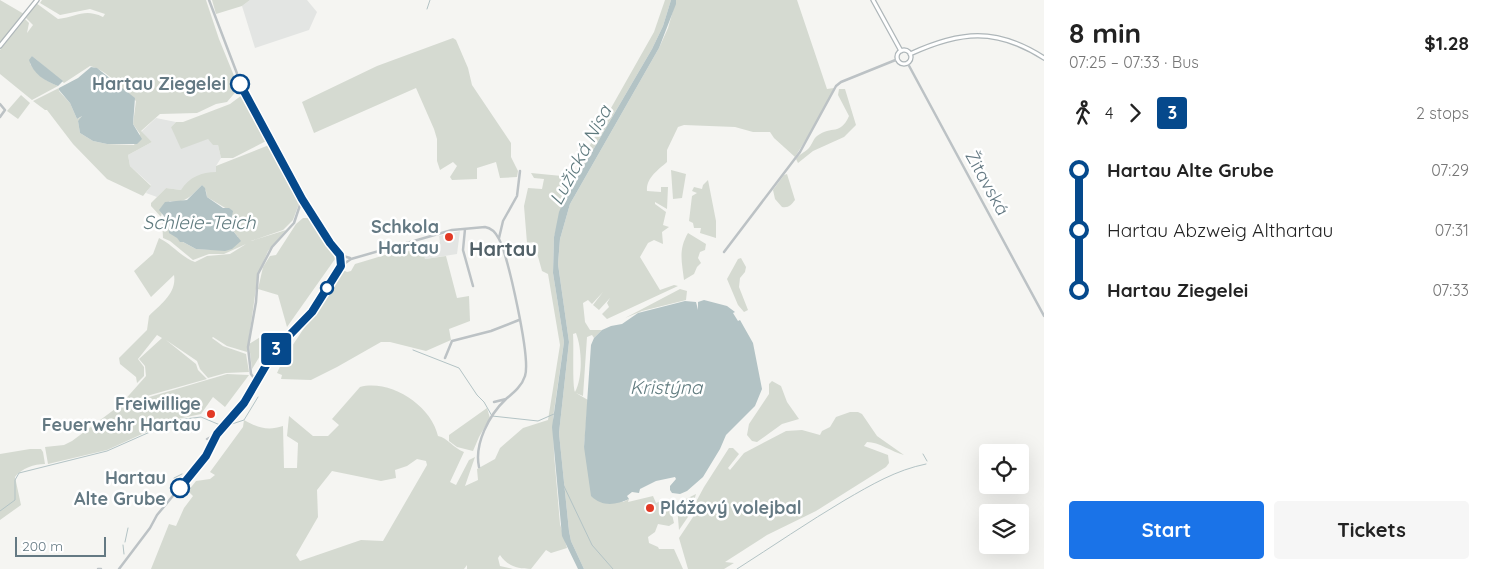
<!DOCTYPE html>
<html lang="en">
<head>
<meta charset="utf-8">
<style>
  body { margin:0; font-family:Quicksand,sans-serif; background:#f6f6f6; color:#222; height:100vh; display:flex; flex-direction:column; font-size:19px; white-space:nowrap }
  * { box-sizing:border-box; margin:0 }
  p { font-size:16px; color:#767676 }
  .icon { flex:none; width:28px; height:28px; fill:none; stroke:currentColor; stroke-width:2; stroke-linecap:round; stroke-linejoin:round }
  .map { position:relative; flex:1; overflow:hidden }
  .details { display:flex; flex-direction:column; background:#fff; width:450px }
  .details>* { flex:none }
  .badge { padding:0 10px; border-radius:4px; font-size:18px; line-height:32px }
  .controls { position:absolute; left:979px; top:444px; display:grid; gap:10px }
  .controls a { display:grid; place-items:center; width:50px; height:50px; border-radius:5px; background:#fff; box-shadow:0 5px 20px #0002; font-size:25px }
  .scale { position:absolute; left:15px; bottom:12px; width:91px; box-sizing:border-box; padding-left:5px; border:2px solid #647983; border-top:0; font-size:14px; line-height:18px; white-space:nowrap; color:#647983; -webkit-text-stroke:4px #fff; paint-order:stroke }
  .map>.badge { position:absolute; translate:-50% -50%; box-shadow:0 0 0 2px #fff }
  .legs { display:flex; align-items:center; gap:8px; height:55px; padding:0 25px; font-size:16px }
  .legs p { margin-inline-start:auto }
  .summary { display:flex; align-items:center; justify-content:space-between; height:85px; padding:0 25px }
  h1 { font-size:28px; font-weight:800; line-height:38px }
  .primary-button { display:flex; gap:10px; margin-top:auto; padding:10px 25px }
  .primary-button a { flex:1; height:58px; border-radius:5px; background:#1a73e8; color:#fff; font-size:20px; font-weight:800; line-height:58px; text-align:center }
  .primary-button a+a { background:#f6f6f6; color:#222 }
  ul { padding:0 25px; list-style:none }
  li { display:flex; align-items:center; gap:18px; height:60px; font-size:19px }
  li i { display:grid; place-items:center; width:8px; height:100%; margin:0 6px; background:currentColor }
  li i::after { content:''; width:12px; height:12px; margin:-6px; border:4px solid; border-radius:50%; background:#fff }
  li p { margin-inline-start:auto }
  li:first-child i { background:linear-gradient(#0000 50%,currentColor 0) }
  li:last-child i { background:linear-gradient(currentColor 50%,#0000 0) }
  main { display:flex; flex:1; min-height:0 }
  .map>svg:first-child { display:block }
</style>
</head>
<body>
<main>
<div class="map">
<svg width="1044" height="569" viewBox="0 0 1044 569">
  <rect width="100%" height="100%" fill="#f5f5f2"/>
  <path fill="#e3e5e3" d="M250,0H307L317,12L309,30L255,48L242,6Z
    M156,118L176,122L171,127L208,139L218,145L221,158L216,166V172L181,190L166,188L157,197L146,193L151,185L130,166L128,155L152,142L141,132Z
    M460,231L457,254L425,259L423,246L440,242L439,236Z"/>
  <path fill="#d5dad1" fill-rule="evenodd" d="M0,0L24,14L0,43Z
    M42,0H206L219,39L239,88L227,102L216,104L197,113L160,114L141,131L152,142L128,155L130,166L151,186L143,196L107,179L73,144L47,110H45L33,101L59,88V91L70,103L77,119L93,111L95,112L78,121L80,133L93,141L107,144L134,145L140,134L133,124L136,101C123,89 107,70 90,66L64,83L32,56L30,64C38,75 45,81 58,86L32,100L0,74V50L25,19L29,23L27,33L33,25L25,17L36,3L58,19C77,17 84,8 103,17L105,14L90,9L60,15L40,3Z
    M212,0H250L242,6L216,14Z
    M665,0H671L663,26L652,49L565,198L554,237L553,273L564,342L553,418L554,454L560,524L567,548L551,553L546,550L531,569C518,569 507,566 500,555L498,558L500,566L513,569H467V565L464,569H151L169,524L176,526L184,508L193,496L188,491L196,481L210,479L215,475L210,472L243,427L244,420C258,428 268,431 283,426L284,468H297L298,443L287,436L289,416L313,436H328L339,425L332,419L360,387C390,379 431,405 438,436C448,438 453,448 464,452L450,482L456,485L469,460L475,457L465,486L478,480L477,469L495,459L500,448L523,428L548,420L560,345L548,274L542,271L534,242L527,243L524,206L528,188L542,189L544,179L534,178L531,173L572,177L654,32ZM417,459L426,461L427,465L383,541L361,540L300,561L296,555L318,517L317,490L332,471L381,481L396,478L395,470L407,466Z
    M676,0H797L827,89L834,88L815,125L795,157L774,138L770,132H753L735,127L684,125L678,127L667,150V162C658,170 646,178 647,191L661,192V187H668L667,209L655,202V204L666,212L663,225L669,227L662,232L663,244L654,240L648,243L640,257L660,290L674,285L678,286L607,319L602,314L609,307L607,303L610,298L599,310L593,305L603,292L592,304L588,300L583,303L585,322L590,330H602L594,338L592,335L587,337L583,396L576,393L588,400L584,447L623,502L629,499L628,502L653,496L656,503L666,499L670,506L674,523L669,526L658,524L655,532L648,537L649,543L658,547L659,549H674L683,569H584L571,541L569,531L559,433L569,342L558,264L560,239L570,204L659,48L668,28ZM576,333C582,349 583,377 575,392C572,386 574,345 573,334Z
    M453,38L456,40L468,68L472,85L511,143V157L518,171L517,177L500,178L496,162L477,168V179L452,180L450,177L457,166L453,162L440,170L437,161V139L434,129L416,88L314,133L302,102L377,66Z
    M839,89H845L856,125L844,137L813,151L798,163L796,159C799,154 804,153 808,149C812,145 813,139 817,136C832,125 840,136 849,116L838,95Z
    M21,95L30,103L18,119L7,111Z
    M242,95L267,138L266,141L233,158H221L218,145H213L208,139L181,149L171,127L176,122H183L230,104Z
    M269,145L273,154L276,155L280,161L300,201L293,220L283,230L251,241L286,230L268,251L258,274L247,352L227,346L213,337L212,338L223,346L246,354L249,372L226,373L208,378L200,369L197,361L166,340L196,364L198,370L207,379L122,403L146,376L145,366L139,359L162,338L157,335L138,359L144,367V376L137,383L136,377L120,364L119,358L147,330L149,316C161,304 177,293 174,275L151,297L134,271L153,254L159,238C173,245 181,257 195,262L207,256L230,254L246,244L224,254H209L193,260L170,241L163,238L162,219L164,218L168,221L167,226L179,240L196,249L215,250L238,237L230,227L233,216L227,209L207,197L206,191L202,185C192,195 186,204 170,201L163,206L161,217L151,206V203L166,188L181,190C189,177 202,172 216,172V166Z
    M671,170L686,174L682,198L673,199Z
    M787,174L795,200C791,205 789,208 782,207L775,199L773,190L784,175Z
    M708,180L716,221V238L700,233L701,228H694L693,223L689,221L692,196L697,193L692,191L694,187L702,189L703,185Z
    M303,218H309L332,250L335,259L287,327L278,295L258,289L263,267L270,256L276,255L296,224Z
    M688,233L706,244L705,250L700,252L698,258L701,263L697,267L694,274L684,280C682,262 678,250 688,233Z
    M423,249L425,259L446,256L457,298L469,296L470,321L449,329L451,340L426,351L390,342H381L337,367L311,380L281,379L282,375L277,373L284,358L343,270L347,272L351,271L355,264L385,255Z
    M741,258L746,267L745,272L740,278L739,287L748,310L744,312L738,305L727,279L738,259Z
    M680,289L687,291L686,300L642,311L625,318Z
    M265,334L266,346L252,369L249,344Z
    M227,374L249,375L225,407L213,397L201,414L173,420L107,450L48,464L45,447L64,445L72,441L119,406Z
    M772,381L781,386L787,402L799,419L782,424L757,442L752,441L747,435L749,424L769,394V384Z
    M487,408L490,418L479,437L473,451L457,447L449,441V435Z
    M850,412H858L862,414L877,436L904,455C892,452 879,442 867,442L864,446L888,455L889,463L886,467L816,511L767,535L725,562L734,563L724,569H688L679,538L693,517L697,500L704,487L729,448H733L739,454L728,468L730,470L744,453L786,431L802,430L820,435L822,431L830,427L836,417Z
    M30,449H41L43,452L45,464C34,464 22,468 15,477L21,505L0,520V454Z
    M696,494L690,514L679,530L677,506L678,503Z"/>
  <path fill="#b3c3c5" d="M671,0H676V4L659,48L570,204L560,239L558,264L569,342L559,433L569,531L571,541L584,569H578L562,536L552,427L564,342L553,273L554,237L559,212L565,198L652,49L663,26Z
    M32,56L63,81L58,86C45,81 33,74 29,60Z
    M91,67L97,68L135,98L133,124L142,139L137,144H107L93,141L80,133L78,121L82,116L77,119L70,103L59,90V88L78,78Z
    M202,185L205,188L207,197L223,208H229L233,211L230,227L241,241L232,249L225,251L196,249L183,242H180L177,238L169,233L168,221L159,210L165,202L187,200Z
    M704,300L727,306L735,312L733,313L738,321L740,320L753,343L762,389L755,406L726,435L720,449L703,477L687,491L680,494L672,493L670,490V486L676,479L675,477L656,481L640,489L639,493L632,492L627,496L629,499C616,505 602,507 591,496L584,447L591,345L594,338L602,330L611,326L622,324L638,313L685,301L696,302L698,310V302Z"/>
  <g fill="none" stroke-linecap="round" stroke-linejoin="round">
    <path stroke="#b3c3c5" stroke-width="1" d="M427,9L430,0
      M413,350L459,368L477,395L484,402L492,416L538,421L554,414
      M226,426L244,420L258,397
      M923,454L927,461
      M174,478L182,474
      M562,482L592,545L613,569
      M0,511L15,500V480L19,473L107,451L177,420L201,417L220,425
      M125,542L128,528
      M123,545L124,554
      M737,569C773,546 808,522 845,500C871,485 896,470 926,464"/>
    <g stroke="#aeb6b9" stroke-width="5.5">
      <path id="secondary" d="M873,0L901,51
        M0,46L37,0
        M897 57a7 7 0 1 1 14 0a7 7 0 1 1-14 0Z
        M910,54C960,31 996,27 1044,58"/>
    </g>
    <path stroke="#bcc2c5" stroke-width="2.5" d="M209,0L241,84L302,199L330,243L340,255L350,258
      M907,62L1044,316
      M0,104L5,110L0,117
      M465,229L463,250L473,286
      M499,238L503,221L517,196L520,171
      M724,252L800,152L836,86L841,82L898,59
      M445,358L452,341L491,331L519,320
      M257,382L251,374L248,347L256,302L258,274L272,247L294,223L302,199
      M494,402L506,399
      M207,439L217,434
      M98,569H101
      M119,569L150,528L157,515L206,456L217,434L240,408L257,382L275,350L312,312L341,266L351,259L452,230L485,227C492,228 496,233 499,239C508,257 531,358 525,376C522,386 513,393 506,399C489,415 474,444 479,467"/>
    <use href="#secondary" stroke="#fff" stroke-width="3"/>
  </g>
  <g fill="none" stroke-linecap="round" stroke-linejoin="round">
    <g stroke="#fff" stroke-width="11">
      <path id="line-1" d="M180,488L206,456L217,434L244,403L275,350L312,312L341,266L340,255L330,243L302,199L240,84"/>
    </g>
    <use href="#line-1" stroke="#05498c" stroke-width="8"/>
  </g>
  <g fill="#fff" stroke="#05498c" stroke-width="2.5">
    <circle cx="240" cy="84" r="9"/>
    <circle cx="327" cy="288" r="6"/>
    <circle cx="180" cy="488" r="9"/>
  </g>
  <g fill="#e23925" stroke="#fff" stroke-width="2">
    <circle cx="449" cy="237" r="5"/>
    <circle cx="211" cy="414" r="5"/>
    <circle cx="650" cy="508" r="5"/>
  </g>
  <g text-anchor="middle" stroke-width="5" stroke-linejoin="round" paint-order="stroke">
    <g font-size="18" font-weight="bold" fill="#647983" stroke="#fff" text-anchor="end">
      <text x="226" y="90">Hartau Ziegelei</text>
      <text x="166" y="484">Hartau<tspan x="166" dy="21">Alte Grube</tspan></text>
    </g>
    <g font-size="18" fill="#647983" stroke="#fff">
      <text transform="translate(987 183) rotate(61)" y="6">Žitavská</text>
    </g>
    <g font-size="18" font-weight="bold" fill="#647983" stroke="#fff" text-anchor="end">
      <text x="439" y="233">Schkola<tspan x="439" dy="21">Hartau</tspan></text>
      <text x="201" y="410">Freiwillige<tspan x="201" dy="21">Feuerwehr Hartau</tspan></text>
      <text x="660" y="514" text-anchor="start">Plážový volejbal</text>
    </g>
    <g font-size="19" font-style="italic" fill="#607b7f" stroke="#fff">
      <text transform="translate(580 155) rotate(-62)" y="7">Lužická Nisa</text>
      <text x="199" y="229">Schleie-Teich</text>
      <text x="666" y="394">Kristýna</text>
    </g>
    <g font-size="20" font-weight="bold" fill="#526168" stroke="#fff">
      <text x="503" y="256">Hartau</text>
    </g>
  </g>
</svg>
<div class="controls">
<a><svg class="icon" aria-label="locate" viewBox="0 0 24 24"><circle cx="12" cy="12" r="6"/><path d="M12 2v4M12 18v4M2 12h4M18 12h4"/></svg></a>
<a><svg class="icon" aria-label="layers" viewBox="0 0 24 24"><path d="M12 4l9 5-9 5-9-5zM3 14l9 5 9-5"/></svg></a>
</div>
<div class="scale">200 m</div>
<b class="badge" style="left:276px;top:349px;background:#05498c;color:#fff">3</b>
</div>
<section class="details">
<div class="summary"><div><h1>8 min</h1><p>07:25 – 07:33 · Bus</p></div><b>$1.28</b></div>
<div class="legs"><svg class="icon" aria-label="walk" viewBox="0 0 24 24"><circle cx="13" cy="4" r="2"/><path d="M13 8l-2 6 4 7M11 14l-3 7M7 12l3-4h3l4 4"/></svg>4<svg class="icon" aria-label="forward" viewBox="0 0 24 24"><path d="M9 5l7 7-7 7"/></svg><b class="badge" style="background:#05498c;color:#fff">3</b><p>2 stops</p></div>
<ul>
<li><i style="color:#05498c"></i><b>Hartau Alte Grube</b><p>07:29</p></li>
<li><i style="color:#05498c"></i><span>Hartau Abzweig Althartau</span><p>07:31</p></li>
<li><i style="color:#05498c"></i><b>Hartau Ziegelei</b><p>07:33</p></li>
</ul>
<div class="primary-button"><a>Start</a><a>Tickets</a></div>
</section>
</main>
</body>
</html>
